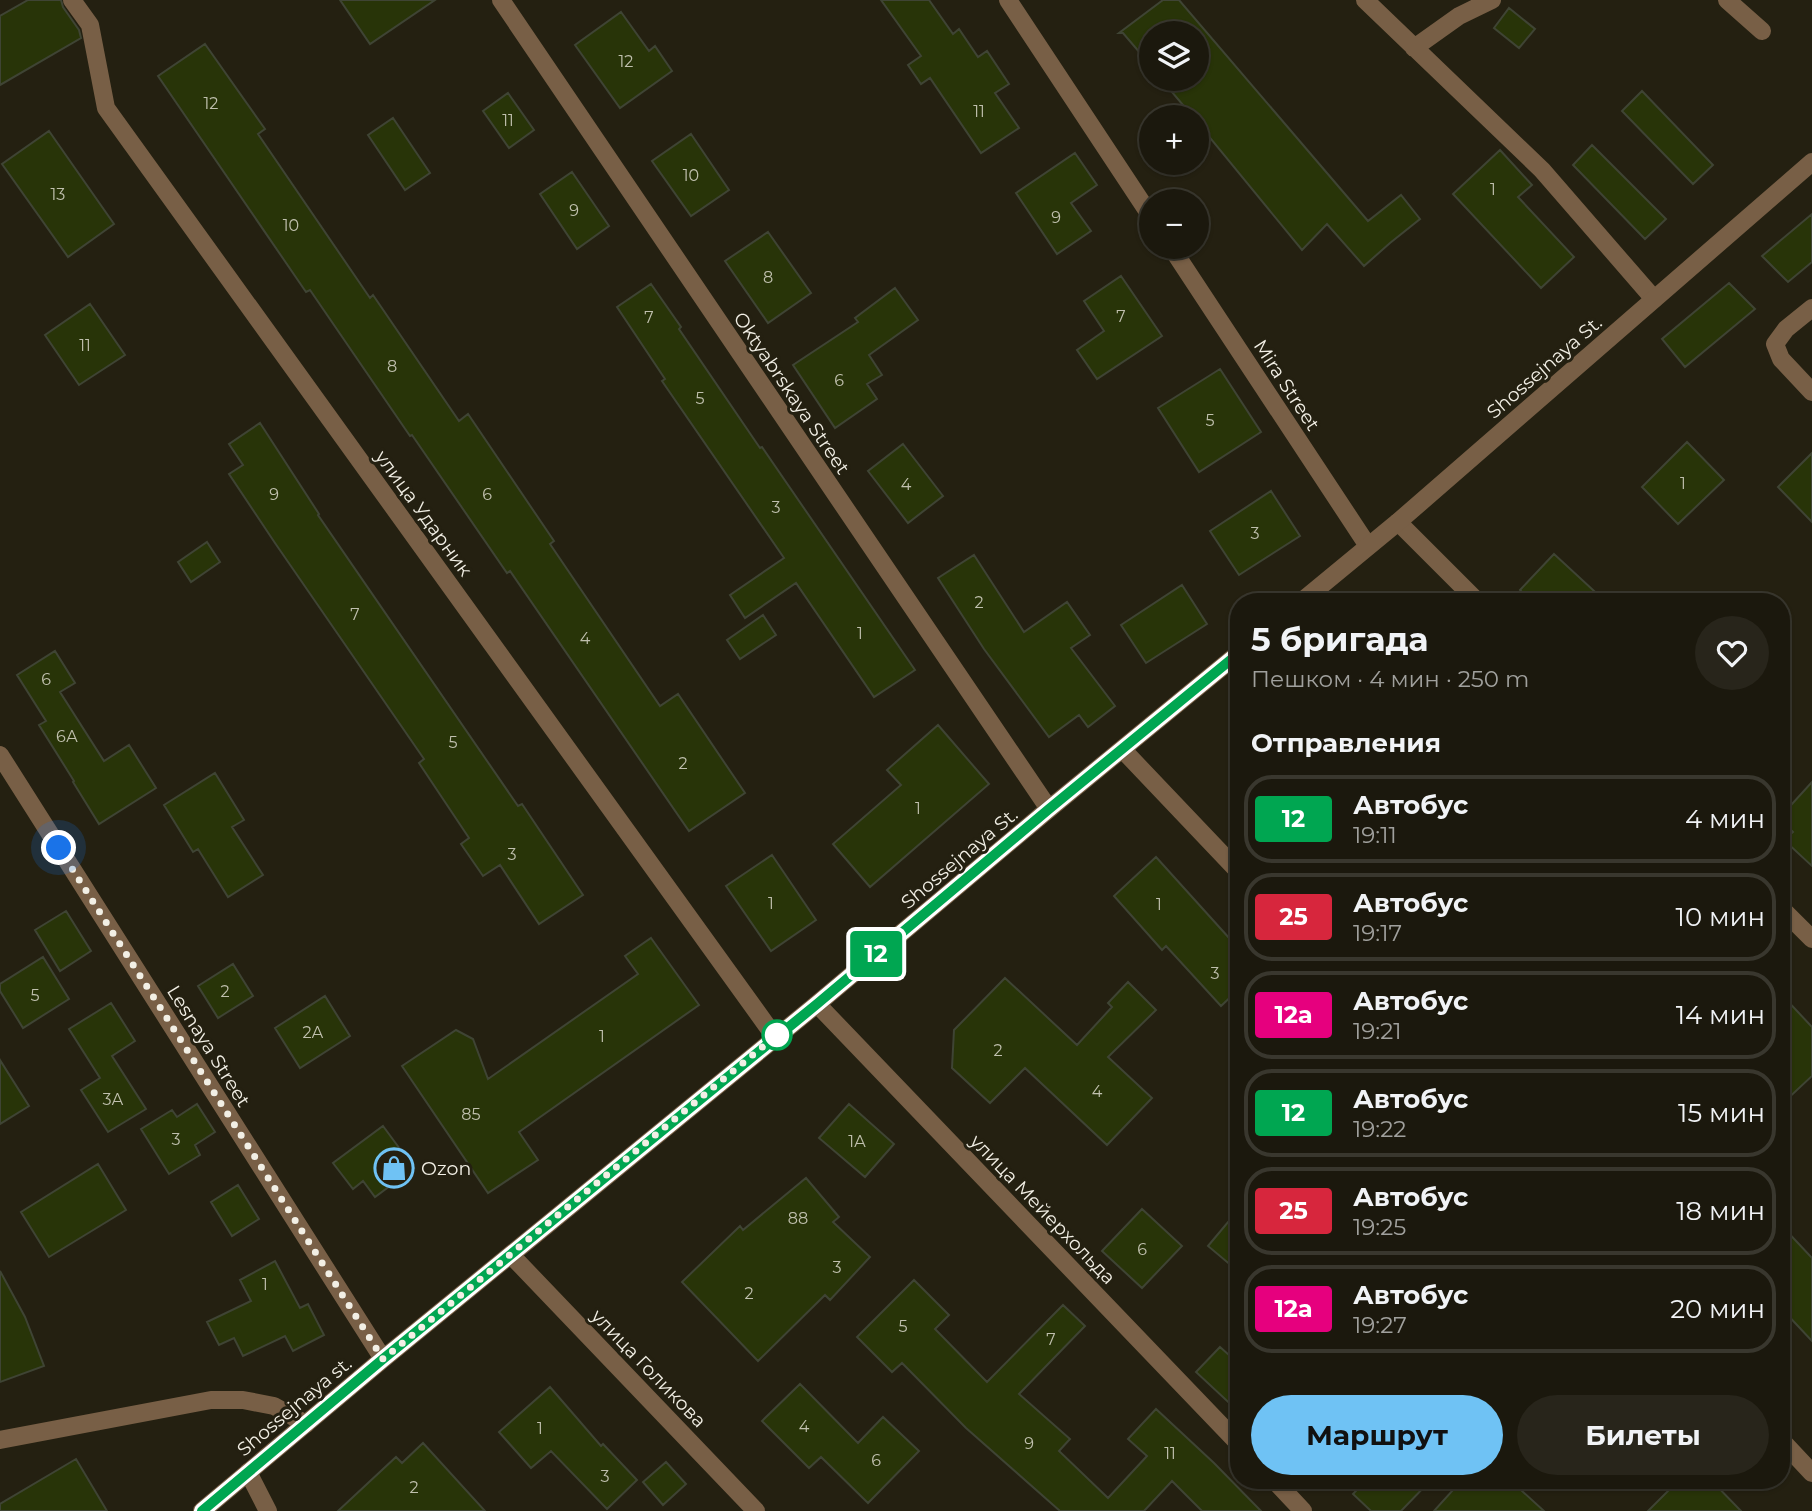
<!DOCTYPE html>
<html lang="ru">
<head>
<meta charset="utf-8">
<style>
  body { margin:0; font-family:Montserrat,sans-serif; background:#28251b; color:#f1f3f6; height:100vh; display:flex; flex-direction:column; font-size:26px; white-space:nowrap }
  * { box-sizing:border-box; margin:0 }
  p { font-size:23px; color:#a0a09d }
  .icon { flex:none; width:38px; height:38px; fill:none; stroke:currentColor; stroke-width:2; stroke-linecap:round; stroke-linejoin:round }
  .map { position:relative; flex:1; overflow:hidden }
  .drawer { position:absolute; left:1230px; top:593px; width:560px; height:896px; display:flex; flex-direction:column; background:#1b180d; border-radius:28px; box-shadow:0 2px 5px #0004,0 0 0 2px #39372e }
  .drawer>* { flex:none }
  .badge { padding:0 14px; border-radius:5px; font-size:24px; line-height:46px }
  .buttons { position:absolute; left:1139px; top:21px; display:grid; gap:14px }
  .buttons a { display:grid; place-items:center; width:70px; height:70px; border-radius:50%; background:#1b180d; box-shadow:0 2px 5px #0004,0 0 0 2px #39372e; font-size:35px }
  .you { position:absolute; width:35px; height:35px; margin:-18px; border:5px solid #fff; border-radius:50%; background:#1a73e8; box-shadow:0 0 0 10px #1a73e833 }
  .map>.badge { position:absolute; translate:-50% -50%; box-shadow:0 0 0 4px #fff }
  h2 { padding:0 21px; font-size:26px; line-height:63px }
  .round { display:grid; place-items:center; flex:none; width:74px; height:74px; border-radius:37px; background:#28251b }
  .summary { display:flex; align-items:center; justify-content:space-between; height:119px; padding:0 21px }
  h1 { font-size:33px; font-weight:700; line-height:52px }
  .action { display:flex; gap:14px; margin-top:auto; padding:14px 21px }
  .action a { flex:1; height:80px; border-radius:42px; background:#6fc2f4; color:#111; font-size:28px; font-weight:700; line-height:80px; text-align:center }
  .action a+a { background:#28251b; color:#f1f3f6 }
  ul { padding:0; list-style:none }
  li { display:flex; align-items:center; gap:21px; height:88px; margin:0 14px 10px; padding:0 7px; border:4px solid #39372e; border-radius:28px }
  li div { flex:1 }
  li b { display:block; font-size:26px }
  li em { font-style:normal }
  li .badge { min-width:77px; font-weight:700; text-align:center }
  .map>svg:first-child { display:block }
</style>
</head>
<body>
<div class="map">
<svg width="1812" height="1511" viewBox="0 0 1812 1511">
  <rect width="100%" height="100%" fill="#242011"/>
  <path fill="#283408" stroke="#3f4434" stroke-width="2" d="M28,0H61L63,7L79,30L81,38L0,85V16Z
    M340,0H435L370,44Z
    M881,0H929L953,34L959,29L978,57L987,51L1009,84L995,93L1019,128L981,153L930,78L921,84L908,65L921,56Z
    M1163,0H1179L1368,221L1401,195L1420,219L1390,243L1364,266L1327,224L1302,250L1197,122V117H1193L1161,79H1197V33H1152V67L1123,33H1119Z
    M1509,8L1535,29L1519,48L1494,28Z
    M621,12L649,51L655,46L672,71L620,108L575,45Z
    M205,44L265,129L258,134L370,298L373,295L459,421L468,414L554,541L550,544L660,706L678,694L745,793L689,831L510,571L507,573L412,435L410,436L310,290L306,292L158,76Z
    M1642,91L1713,165L1693,184L1622,111Z
    M508,93L534,130L509,148L483,111Z
    M393,118L430,173L405,190L368,135Z
    M49,131L114,224L68,257L2,164Z
    M691,134L729,190L691,216L652,161Z
    M1592,145L1666,219L1645,239L1573,165Z
    M1500,150L1532,185L1518,197L1574,257L1541,288L1453,194Z
    M1075,153L1097,185L1071,203L1091,231L1057,254L1016,193Z
    M572,172L609,226L577,249L540,194Z
    M1812,214V262L1788,282L1762,256Z
    M768,232L811,293L768,323L725,261Z
    M1121,276L1162,336L1097,379L1077,350L1104,331L1084,301Z
    M1729,283L1755,309L1685,367L1662,339Z
    M651,284L681,327L679,329L760,448L762,447L915,670L874,697L796,583L745,618L730,595L784,558L662,381L665,379L617,307Z
    M895,288L918,320L869,355L882,375L867,384L877,399L835,428L793,365L858,322L855,318Z
    M90,304L125,355L79,385L45,335Z
    M1220,369L1261,432L1199,472L1158,408Z
    M260,423L319,514L318,515L518,806L522,804L583,895L539,924L500,865L483,876L461,844L469,838L419,763L424,759L275,543L229,474L243,465L229,444Z
    M1687,442L1724,480L1678,524L1642,487Z
    M903,444L943,496L908,523L868,471Z
    M1812,453V522L1778,487Z
    M1271,491L1300,536L1239,575L1210,531Z
    M207,542L220,562L191,582L178,562Z
    M1554,554L1606,602H1532L1520,590Z
    M974,555L1024,632L1067,602L1090,635L1071,648L1115,706L1088,727L1079,715L1049,737L984,649L938,578Z
    M1182,585L1207,624L1146,663L1121,625Z
    M763,615L776,635L740,659L727,640Z
    M55,651L75,683L60,692L104,761L129,745L156,788L99,824L73,782L74,781L39,725L46,721L17,675Z
    M938,725L989,784L870,887L833,844L901,785L887,770Z
    M215,773L244,820L232,827L263,875L228,897L198,849L193,852L164,805Z
    M1812,782V866L1784,840L1793,832L1782,821V815Z
    M772,855L816,920L771,951L726,886Z
    M1156,857L1239,949V989L1221,1006L1166,946L1162,950L1114,896Z
    M66,911L91,951L60,971L35,930Z
    M651,938L699,1005L519,1132L538,1160L488,1193L402,1066L456,1030L473,1039L488,1079L638,974L625,956Z
    M43,957L69,999L23,1028L0,991V984Z
    M233,964L253,996L218,1018L198,986Z
    M1005,978L1077,1045L1112,1007L1108,1003L1128,982L1156,1010L1108,1057L1152,1098L1107,1145L1025,1068L990,1103L952,1068L954,1030Z
    M1782,995L1812,1027V1076L1782,1104Z
    M325,996L350,1036L300,1068L275,1028Z
    M111,1003L135,1041L112,1056L146,1109L108,1132L81,1090L100,1078L69,1029Z
    M0,1060L29,1106L0,1124Z
    M197,1104L215,1132L195,1145L200,1155L169,1174L141,1129L172,1110L177,1117Z
    M849,1104L894,1144L865,1177L819,1138Z
    M383,1126L414,1168L375,1197L363,1181L353,1189L333,1163Z
    M98,1164L126,1210L49,1257L21,1212Z
    M806,1178L839,1217L833,1222L870,1257L830,1300L825,1295L758,1361L682,1282L740,1226L743,1230Z
    M238,1185L259,1219L232,1236L211,1202Z
    M1142,1209L1182,1246L1142,1288L1102,1251Z
    M1239,1209V1272L1208,1246Z
    M1782,1226L1812,1258V1341L1782,1309Z
    M275,1261L300,1308L308,1304L324,1335L293,1351L285,1336L243,1356L234,1338L219,1345L207,1322L251,1301L240,1280Z
    M0,1271L25,1317L44,1366L0,1382Z
    M914,1280L949,1315L935,1329L987,1382L1063,1305L1085,1326L1019,1394L1070,1439L1059,1451L1108,1498L1147,1456L1128,1439L1156,1409L1214,1463L1261,1511H1202L1172,1481L1144,1511H1060L966,1428L902,1363L892,1372L857,1337Z
    M1220,1347L1239,1364V1412L1196,1372Z
    M800,1384L858,1443L883,1417L919,1451L868,1503L821,1457L809,1468L762,1421Z
    M550,1387L601,1446L603,1444L637,1480L607,1509L551,1451L531,1468L499,1432Z
    M423,1443L485,1511H338L396,1457L402,1463Z
    M76,1459L107,1511H0V1504Z
    M666,1462L686,1484L663,1505L643,1482Z
    M1366,1480H1431L1401,1511H1371L1353,1494Z
    M1462,1480H1510L1544,1511H1434Z
    M1679,1480H1711L1741,1511H1648Z"/>
  <g fill="none" stroke-linecap="round" stroke-linejoin="round">
    <path stroke="#785f46" stroke-width="18" d="M1365,0L1542,170L1654,299
      M1727,0L1762,31
      M1414,48L1459,16L1492,0"/>
    <path stroke="#785f46" stroke-width="18" d="M72,0L90,25L106,108L775,1037
      M501,0L1049,809
      M1008,0L1152,218
      M1171,247L1368,546
      M1812,308L1786,329L1775,344L1781,359L1812,392
      M1398,522L1478,602
      M1123,750L1239,872
      M0,755L383,1359
      M1782,909L1812,939
      M817,1004L1239,1444
      M511,1255L756,1511
      M0,1440L211,1400H243L274,1406L306,1424
      M1782,1441L1812,1473
      M248,1472L268,1511
      M1274,1480L1303,1511"/>
    <path stroke="#785f46" stroke-width="18" d="M1301,602L1398,522L1812,162
      M202,1511L383,1359L817,1004L1049,809L1239,653"/>
  </g>
  <g fill="none" stroke-linecap="round" stroke-linejoin="round">
    <g stroke="#fff" stroke-width="16">
      <path id="line" d="M202,1511L383,1359L817,1004L1049,809L1239,653"/>
    </g>
    <use href="#line" stroke="#00a651" stroke-width="10"/>
    <path stroke="#f2efe5" stroke-width="7" stroke-dasharray="0 12.6" d="M59,848L383,1359L777,1035"/>
  </g>
  <defs>
    <g id="shop-ring" transform="scale(2.0125)"><circle r="9.5" fill="#242011" stroke="#6fc2f4" stroke-width="1.5"/><path d="M-5-2.5h2.3a2.7 3.5 0 0 1 5.4 0H5L5.5 6h-11ZM-1.5-2.5h3a1.5 2.3 0 0 0-3 0Z" fill="#6fc2f4"/></g>
  </defs>
  <g fill-rule="evenodd">
    <use href="#shop-ring" x="394" y="1168"/>
  </g>
  <circle fill="#fff" stroke="#00a651" stroke-width="3.5" cx="777" cy="1035" r="14"/>
  <g text-anchor="middle" stroke-width="6" stroke-linejoin="round" paint-order="stroke">
    <g font-size="16" fill="#c0c0ae">
      <text x="626" y="67">12</text>
      <text x="211" y="109">12</text>
      <text x="979" y="117">11</text>
      <text x="508" y="126">11</text>
      <text x="691" y="181">10</text>
      <text x="1493" y="195">1</text>
      <text x="58" y="200">13</text>
      <text x="574" y="216">9</text>
      <text x="1056" y="223">9</text>
      <text x="291" y="231">10</text>
      <text x="768" y="283">8</text>
      <text x="1121" y="322">7</text>
      <text x="649" y="323">7</text>
      <text x="85" y="351">11</text>
      <text x="392" y="372">8</text>
      <text x="839" y="386">6</text>
      <text x="700" y="404">5</text>
      <text x="1210" y="426">5</text>
      <text x="1683" y="489">1</text>
      <text x="906" y="490">4</text>
      <text x="274" y="500">9</text>
      <text x="487" y="500">6</text>
      <text x="776" y="513">3</text>
      <text x="1255" y="539">3</text>
      <text x="979" y="608">2</text>
      <text x="355" y="620">7</text>
      <text x="860" y="639">1</text>
      <text x="585" y="644">4</text>
      <text x="46" y="685">6</text>
      <text x="67" y="742">6А</text>
      <text x="453" y="748">5</text>
      <text x="683" y="769">2</text>
      <text x="918" y="814">1</text>
      <text x="512" y="860">3</text>
      <text x="771" y="909">1</text>
      <text x="1159" y="910">1</text>
      <text x="1215" y="979">3</text>
      <text x="225" y="997">2</text>
      <text x="35" y="1001">5</text>
      <text x="313" y="1038">2А</text>
      <text x="602" y="1042">1</text>
      <text x="998" y="1056">2</text>
      <text x="1097" y="1097">4</text>
      <text x="113" y="1105">3А</text>
      <text x="471" y="1120">85</text>
      <text x="176" y="1145">3</text>
      <text x="857" y="1147">1А</text>
      <text x="798" y="1224">88</text>
      <text x="1142" y="1255">6</text>
      <text x="837" y="1273">3</text>
      <text x="265" y="1290">1</text>
      <text x="749" y="1299">2</text>
      <text x="903" y="1332">5</text>
      <text x="1051" y="1345">7</text>
      <text x="804" y="1432">4</text>
      <text x="540" y="1434">1</text>
      <text x="1029" y="1449">9</text>
      <text x="1170" y="1459">11</text>
      <text x="876" y="1466">6</text>
      <text x="605" y="1482">3</text>
      <text x="414" y="1493">2</text>
    </g>
    <g font-size="19" fill="#f2efe5" stroke="#242011">
      <text transform="translate(1544 367) rotate(-41)" y="7">Shossejnaya St.</text>
      <text transform="translate(1287 385) rotate(57)" y="7">Mira Street</text>
      <text transform="translate(792 393) rotate(56)" y="7">Oktyabrskaya Street</text>
      <text transform="translate(424 513) rotate(54)" y="7">улица Ударник</text>
      <text transform="translate(959 858) rotate(-40)" y="7">Shossejnaya St.</text>
      <text transform="translate(209 1046) rotate(58)" y="7">Lesnaya Street</text>
      <text transform="translate(1043 1209) rotate(46)" y="7">улица Мейерхольда</text>
      <text transform="translate(649 1368) rotate(46)" y="7">улица Голикова</text>
      <text transform="translate(294 1406) rotate(-40)" y="7">Shossejnaya st.</text>
    </g>
    <g font-size="19" fill="#f2efe5" stroke="#242011" text-anchor="start">
      <text x="421" y="1175">Ozon</text>
    </g>
  </g>
</svg>
<div class="buttons">
<a><svg class="icon" aria-label="layers" viewBox="0 0 24 24"><path d="M12 4l9 5-9 5-9-5zM3 14l9 5 9-5"/></svg></a>
<a>+</a>
<a>−</a>
</div>
<div class="you" style="left:59px;top:848px"></div>
<b class="badge" style="left:876px;top:954px;background:#00a651;color:#fff">12</b>
<section class="drawer">
<div class="summary"><div><h1>5 бригада</h1><p>Пешком · 4 мин · 250 m</p></div><a class="round"><svg class="icon" aria-label="heart" viewBox="0 0 24 24"><path d="M12 20l-8-8c-3-5 5-10 8-4 3-6 11-1 8 4z"/></svg></a></div>
<h2>Отправления</h2>
<ul>
<li><span class="badge" style="background:#00a651;color:#fff">12</span><div><b>Автобус</b><p>19:11</p></div><em>4 мин</em></li>
<li><span class="badge" style="background:#d7263d;color:#fff">25</span><div><b>Автобус</b><p>19:17</p></div><em>10 мин</em></li>
<li><span class="badge" style="background:#e6007e;color:#fff">12а</span><div><b>Автобус</b><p>19:21</p></div><em>14 мин</em></li>
<li><span class="badge" style="background:#00a651;color:#fff">12</span><div><b>Автобус</b><p>19:22</p></div><em>15 мин</em></li>
<li><span class="badge" style="background:#d7263d;color:#fff">25</span><div><b>Автобус</b><p>19:25</p></div><em>18 мин</em></li>
<li><span class="badge" style="background:#e6007e;color:#fff">12а</span><div><b>Автобус</b><p>19:27</p></div><em>20 мин</em></li>
</ul>
<div class="action"><a>Маршрут</a><a>Билеты</a></div>
</section>
</div>
</body>
</html>
